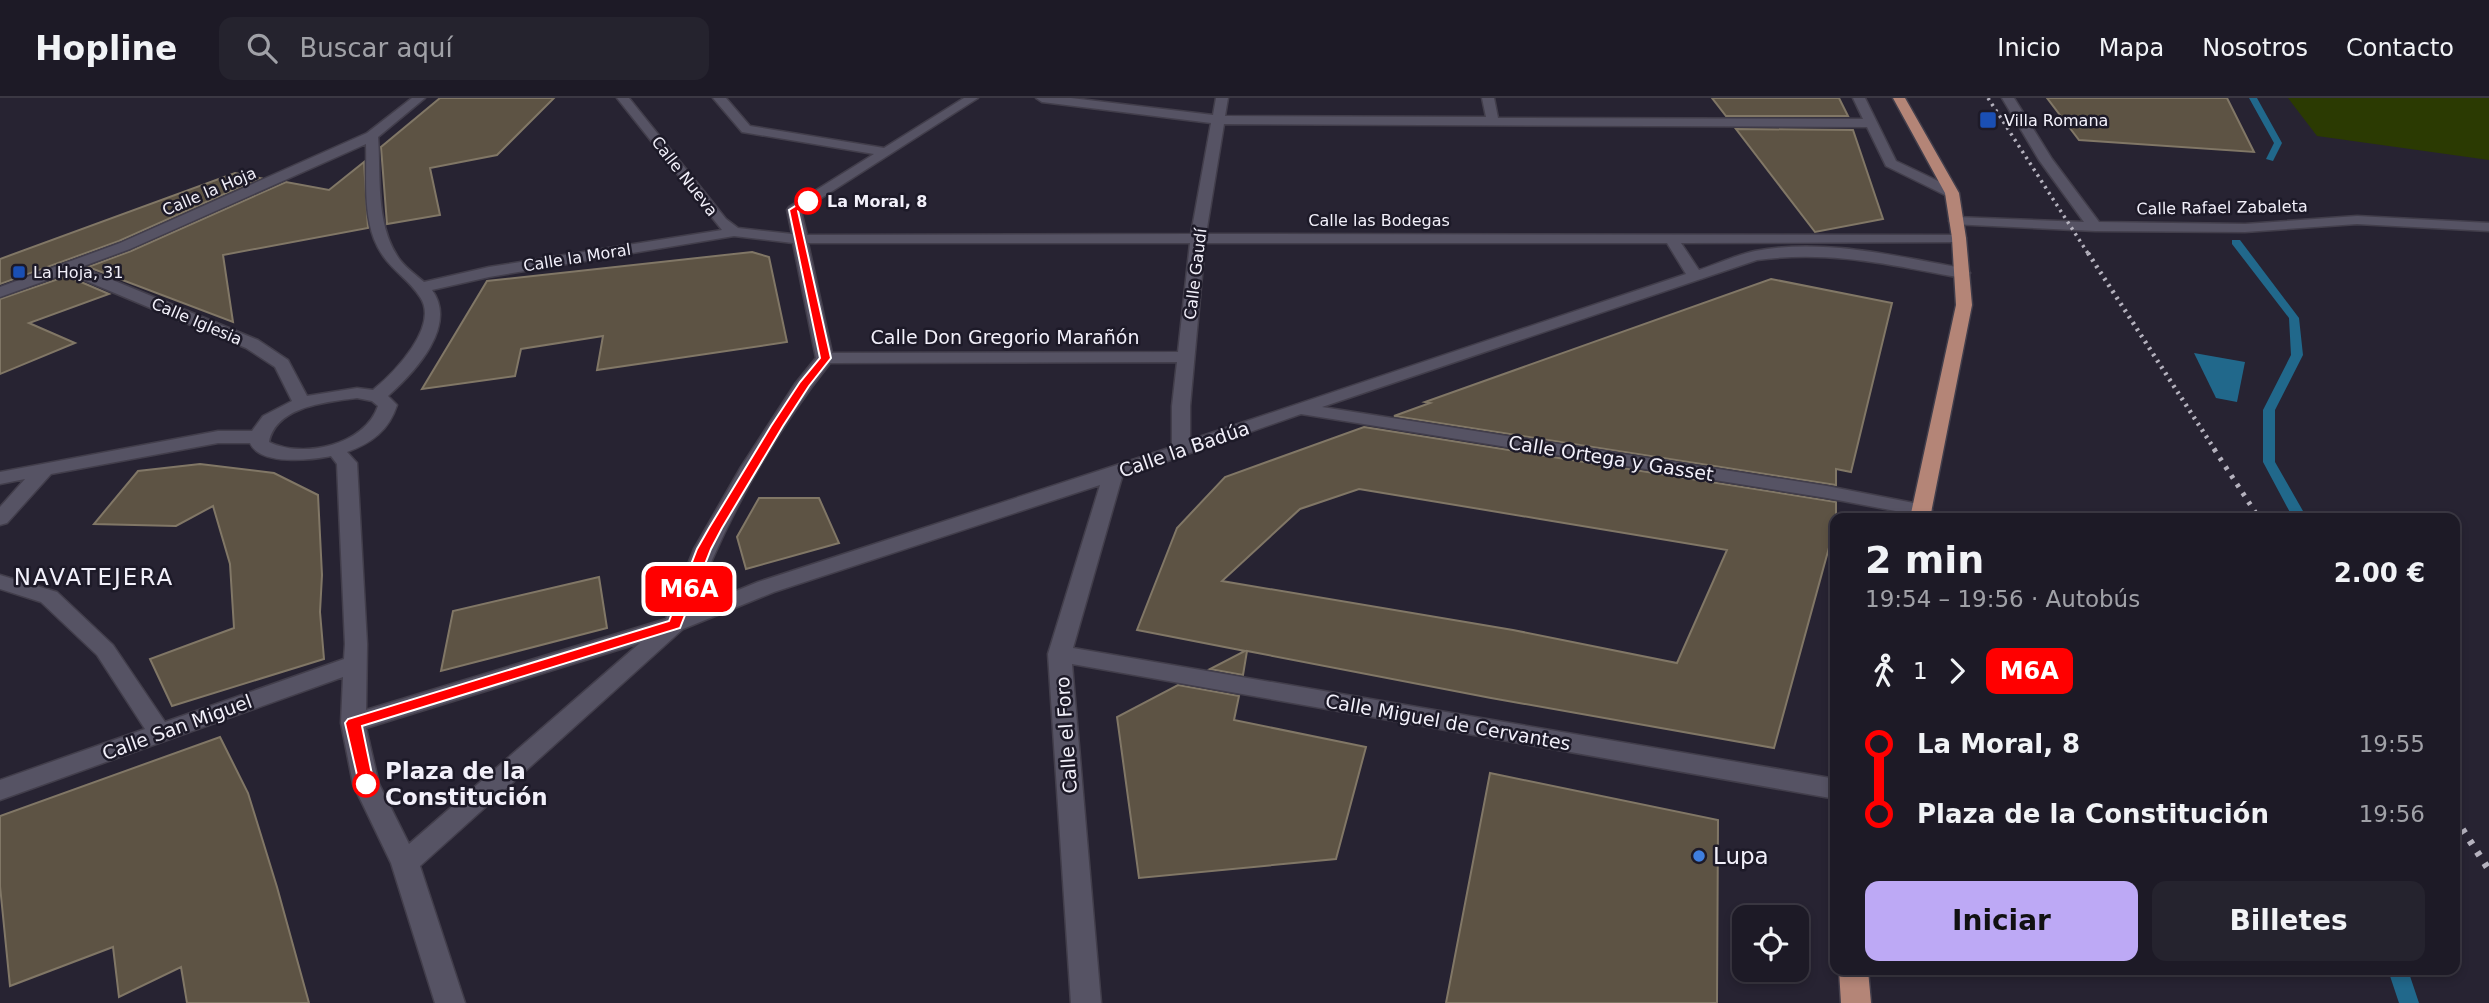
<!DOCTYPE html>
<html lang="es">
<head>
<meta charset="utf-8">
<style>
  body { margin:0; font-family:"DejaVu Sans",sans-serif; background:#25232e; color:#f1f3f6; height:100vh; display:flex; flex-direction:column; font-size:26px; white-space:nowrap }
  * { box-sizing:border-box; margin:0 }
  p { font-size:23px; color:#a0a1a7 }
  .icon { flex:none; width:38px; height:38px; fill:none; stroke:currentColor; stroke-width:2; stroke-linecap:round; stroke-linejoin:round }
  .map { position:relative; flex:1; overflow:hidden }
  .side { position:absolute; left:1830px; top:415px; width:630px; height:462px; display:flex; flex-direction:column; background:#1d1a26; border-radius:14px; box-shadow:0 4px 10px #0003,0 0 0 2px #3b3843 }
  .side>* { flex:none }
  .badge { padding:0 14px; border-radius:10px; font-size:24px; line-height:46px }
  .tools { position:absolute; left:1732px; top:807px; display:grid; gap:14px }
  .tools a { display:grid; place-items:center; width:77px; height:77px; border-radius:14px; background:#1d1a26; box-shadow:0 4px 10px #0003,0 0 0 2px #3b3843; font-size:35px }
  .map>.badge { position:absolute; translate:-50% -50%; box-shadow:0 0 0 4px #fff }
  .legs { display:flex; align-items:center; gap:10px; height:77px; padding:0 35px; font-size:23px }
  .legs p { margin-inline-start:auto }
  .headline { display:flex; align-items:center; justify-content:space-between; height:119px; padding:0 35px }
  h1 { font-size:38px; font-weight:600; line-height:52px }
  .primary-button { display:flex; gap:14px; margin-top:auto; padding:14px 35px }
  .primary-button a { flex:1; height:80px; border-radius:14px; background:#bda9f5; color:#111; font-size:28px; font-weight:600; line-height:80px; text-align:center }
  .primary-button a+a { background:#25232e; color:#f1f3f6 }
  ul { padding:0 35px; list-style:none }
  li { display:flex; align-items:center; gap:24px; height:70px; font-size:26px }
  li i { display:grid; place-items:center; width:10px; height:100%; margin:0 9px; background:currentColor }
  li i::after { content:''; width:18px; height:18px; margin:-9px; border:5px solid; border-radius:50%; background:#1d1a26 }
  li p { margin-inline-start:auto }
  li:first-child i { background:linear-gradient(#0000 50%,currentColor 0) }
  li:last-child i { background:linear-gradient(currentColor 50%,#0000 0) }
  header { display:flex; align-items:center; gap:42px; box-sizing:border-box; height:98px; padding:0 35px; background:#1d1a26; border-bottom:2px solid #3b3843 }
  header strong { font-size:33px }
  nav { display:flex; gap:38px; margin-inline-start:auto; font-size:24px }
  .search { width:490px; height:63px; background:#25232e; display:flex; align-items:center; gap:18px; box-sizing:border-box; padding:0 24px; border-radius:14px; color:#a0a1a7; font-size:26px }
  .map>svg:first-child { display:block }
</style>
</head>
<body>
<header>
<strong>Hopline</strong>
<div class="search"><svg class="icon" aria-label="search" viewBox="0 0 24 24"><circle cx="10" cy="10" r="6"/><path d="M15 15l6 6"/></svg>Buscar aquí</div>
<nav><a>Inicio</a><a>Mapa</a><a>Nosotros</a><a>Contacto</a></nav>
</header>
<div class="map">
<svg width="2489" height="905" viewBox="0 0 2489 905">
  <rect width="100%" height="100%" fill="#272332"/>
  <path fill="#2b3a02" d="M2288,0H2489V62L2317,38Z"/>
  <path fill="#21688b" d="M2194,255L2245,264L2237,304L2216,300Z"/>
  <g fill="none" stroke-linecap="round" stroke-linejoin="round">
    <path fill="#21688b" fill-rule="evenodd" d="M2249,0H2257L2282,45L2273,63L2266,61L2274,45Z
      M2232,142H2240L2299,220L2303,257L2275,312V364L2307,420H2293L2263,364V312L2291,257L2289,220L2232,146Z
      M2388,872H2408L2419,905H2399Z"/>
  </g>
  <path fill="#5d5344" stroke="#817766" stroke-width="2" fill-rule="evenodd" d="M440,0H554L497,57L430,70L440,117L387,126L381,49Z
    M1712,0H1839L1848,18H1726Z
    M2047,0H2227L2254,54L2079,42Z
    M1736,31L1853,32L1883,121L1815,134Z
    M364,64L368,130L223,157L233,224L88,169L131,153L286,84L329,92Z
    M235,75L260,80L119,143L0,186V161Z
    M752,154L769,159L787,244L597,272L603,238L521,251L515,278L422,291L487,183Z
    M67,178L109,196L29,225L75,245L0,276V201Z
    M1771,181L1892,205L1851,374L1836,371V387L1394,318L1430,305L1425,304Z
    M1364,329L1836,404V424L1774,650L1491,600L1247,553L1243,577L1210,571L1245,553L1137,532L1177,430L1225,379ZM1359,391L1540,421L1727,452L1677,565L1513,532L1222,483L1300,411Z
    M200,366L274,375L318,397L322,477L320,514L324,561L172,608L150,561L234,530L230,466L213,408L176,428L94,426L138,373Z
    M759,400H819L839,445L746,471L737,439Z
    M599,479L607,530L441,573L453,513Z
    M1178,587L1239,598L1234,622L1366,649L1336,761L1139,780L1117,619Z
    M220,639L248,695L277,789L309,905H187L181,869L119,899L113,849L10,888L0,788V718Z
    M1490,675L1718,722L1717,905H1446Z"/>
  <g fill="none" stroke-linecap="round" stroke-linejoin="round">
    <g stroke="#423e4b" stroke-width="3">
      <path id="minor" d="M412,0H425L378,39C381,79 375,128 400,162C407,171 416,177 424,184L489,169L722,132L617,0H629L726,121L738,130L792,136L787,112L789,109L874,56L742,34L713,0H726L750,28L884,50L964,0H978L801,113L807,137L1191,136L1211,25L1042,4L1036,0H1071L1213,17L1216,0H1228L1225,18L1486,19L1482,0H1494L1498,20L1863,21L1853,0H1865L1896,63L1957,92V98H1947L1886,68L1867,29L1224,26L1206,136L1964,137L1966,140L1964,143L1959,144L1681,145L1699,172C1717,166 1736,157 1755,153C1824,140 1894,158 1962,170L1970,175L1962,180C1890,167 1831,152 1757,162L1322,309L1827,388L1929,408L1932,412L1929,416L1922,418L1827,400L1301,316L1122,379L1073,550L1836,681V701L1072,566L1101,905H1071L1048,556L1100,387L774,494L683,531L420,768L465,905H435L391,765L353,686L341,625L343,579L0,702V682L145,631L97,557L41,504L0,491V477L57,494L113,547L165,624L344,561L345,546L337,366L331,358C311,362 260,368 250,345H218L51,376L7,425L0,427V409L25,381L0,386V374L218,333H252L263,318L292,303L275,269L246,250L67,175L0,199V189L120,145L367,35ZM366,46C367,76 363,112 374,141C386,171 406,177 420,199C440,228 394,275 373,292L357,290L307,298L288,262L258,242L81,169L130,151ZM734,138L793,145L816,260L795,286L741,369L694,451L666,521L366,612L367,546L357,365L347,354C372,345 389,332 397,307L388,298C415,274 458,228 432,192L489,179ZM808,145H1190L1178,254L832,255ZM1205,145H1667L1686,176L1190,342V308ZM1177,264L1172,308V349L758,484L692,511C725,424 772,338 830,265ZM357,300L372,303L378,308C365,347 304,361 269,344C276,308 327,304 357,300ZM640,545L409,746L379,686L366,630Z
        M2002,0H2014L2052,61L2099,124L2245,126L2357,118L2489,125V133L2357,126L2245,134L2095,133L1951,126L1949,123L1951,120L1956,119L2084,124L2039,62Z"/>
    </g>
    <g stroke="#423e4b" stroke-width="3">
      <path id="major" d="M1893,0H1905L1959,95L1966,140L1972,207L1930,420H1910L1956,207L1952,140L1945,95Z
        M1839,872H1868L1871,905H1841Z"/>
    </g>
    <use href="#minor" fill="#565364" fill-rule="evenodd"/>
    <use href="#major" fill="#b48577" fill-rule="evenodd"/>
    <path stroke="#b5b2be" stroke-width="3.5" stroke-dasharray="2.5 4.5" stroke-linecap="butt" d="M1988,0L2089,157"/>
    <path stroke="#b5b2be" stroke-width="4.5" stroke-dasharray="2.5 5" stroke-linecap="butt" d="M2088,155L2215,352"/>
    <path stroke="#b5b2be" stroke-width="5" stroke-dasharray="3.5 7" stroke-linecap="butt" d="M2214,351L2259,420"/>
    <path stroke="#b5b2be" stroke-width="7" stroke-dasharray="4.5 9" stroke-linecap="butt" d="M2455,720L2489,772"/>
  </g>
  <path fill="#f00" stroke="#fff" stroke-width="2" d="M808,100L811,101V105L798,113L831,260L809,288L783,328L722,430L711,451L680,530L362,628L374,686L372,690H360L345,625L348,621L669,523L697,451L709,430L771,328L800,284L820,260L789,112Z"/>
  <g fill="#1a4fb4" stroke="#1d1a28" stroke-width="2.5">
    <rect x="1979" y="13" width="18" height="18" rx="3.5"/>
    <rect x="12" y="167" width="14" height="14" rx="3.5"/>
  </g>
  <g fill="#fff" stroke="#f00" stroke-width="3.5">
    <circle cx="808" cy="103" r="12"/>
    <circle cx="366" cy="686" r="12"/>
  </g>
  <circle fill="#3f7fe0" stroke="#1d1a28" stroke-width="2.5" cx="1699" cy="758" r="7"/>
  <g text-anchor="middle" stroke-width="5" stroke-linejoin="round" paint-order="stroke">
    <g font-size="16" fill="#f2f0fa" stroke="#1d1a28" text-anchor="start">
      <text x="2004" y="28">Villa Romana</text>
      <text x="33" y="180">La Hoja, 31</text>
    </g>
    <g font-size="16" fill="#f2f0fa" stroke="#1d1a28">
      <text transform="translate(685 78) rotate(52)" y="6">Calle Nueva</text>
      <text transform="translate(209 93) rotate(-23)" y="6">Calle la Hoja</text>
      <text transform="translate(2222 109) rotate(-1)" y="6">Calle Rafael Zabaleta</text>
      <text x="1379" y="128">Calle las Bodegas</text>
      <text transform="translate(577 159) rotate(-9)" y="6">Calle la Moral</text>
      <text transform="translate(1195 176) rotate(-83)" y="6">Calle Gaudí</text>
      <text transform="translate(197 223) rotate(23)" y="6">Calle Iglesia</text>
    </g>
    <g font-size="16" font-weight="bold" fill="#f2f0fa" stroke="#1d1a28" text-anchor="start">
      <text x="827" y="109">La Moral, 8</text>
    </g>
    <g font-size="19" fill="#f2f0fa" stroke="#1d1a28">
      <text x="1005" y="246">Calle Don Gregorio Marañón</text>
      <text transform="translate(1184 351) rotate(-19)" y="7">Calle la Badúa</text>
      <text transform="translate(1611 360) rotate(9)" y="7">Calle Ortega y Gasset</text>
      <text transform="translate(1448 624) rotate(10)" y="7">Calle Miguel de Cervantes</text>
      <text transform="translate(177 629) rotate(-20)" y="7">Calle San Miguel</text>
      <text transform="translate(1066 637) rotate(-94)" y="7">Calle el Foro</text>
    </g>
    <g font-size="23" letter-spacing="2" fill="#f2f0fa" stroke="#1d1a28">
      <text x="94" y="487">NAVATEJERA</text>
    </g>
    <g font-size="23" font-weight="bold" fill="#f2f0fa" stroke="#1d1a28" text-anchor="start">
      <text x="385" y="681">Plaza de la<tspan x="385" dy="26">Constitución</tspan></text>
    </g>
    <g font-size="23" fill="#f2f0fa" stroke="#1d1a28" text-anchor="start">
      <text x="1713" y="766">Lupa</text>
    </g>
  </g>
</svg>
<div class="tools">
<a><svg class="icon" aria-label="locate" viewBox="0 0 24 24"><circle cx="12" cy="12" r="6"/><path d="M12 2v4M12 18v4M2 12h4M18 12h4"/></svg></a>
</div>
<b class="badge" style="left:689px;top:491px;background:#f00;color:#fff">M6A</b>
<section class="side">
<div class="headline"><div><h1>2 min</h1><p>19:54 – 19:56 · Autobús</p></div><b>2.00 €</b></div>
<div class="legs"><svg class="icon" aria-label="walk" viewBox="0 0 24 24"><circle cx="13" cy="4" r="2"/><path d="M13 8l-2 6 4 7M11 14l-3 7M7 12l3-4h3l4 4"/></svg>1<svg class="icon" aria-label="forward" viewBox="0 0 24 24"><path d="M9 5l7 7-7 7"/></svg><b class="badge" style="background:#f00;color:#fff">M6A</b></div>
<ul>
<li><i style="color:#f00"></i><b>La Moral, 8</b><p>19:55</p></li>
<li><i style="color:#f00"></i><b>Plaza de la Constitución</b><p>19:56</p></li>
</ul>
<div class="primary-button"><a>Iniciar</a><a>Billetes</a></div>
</section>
</div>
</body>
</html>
